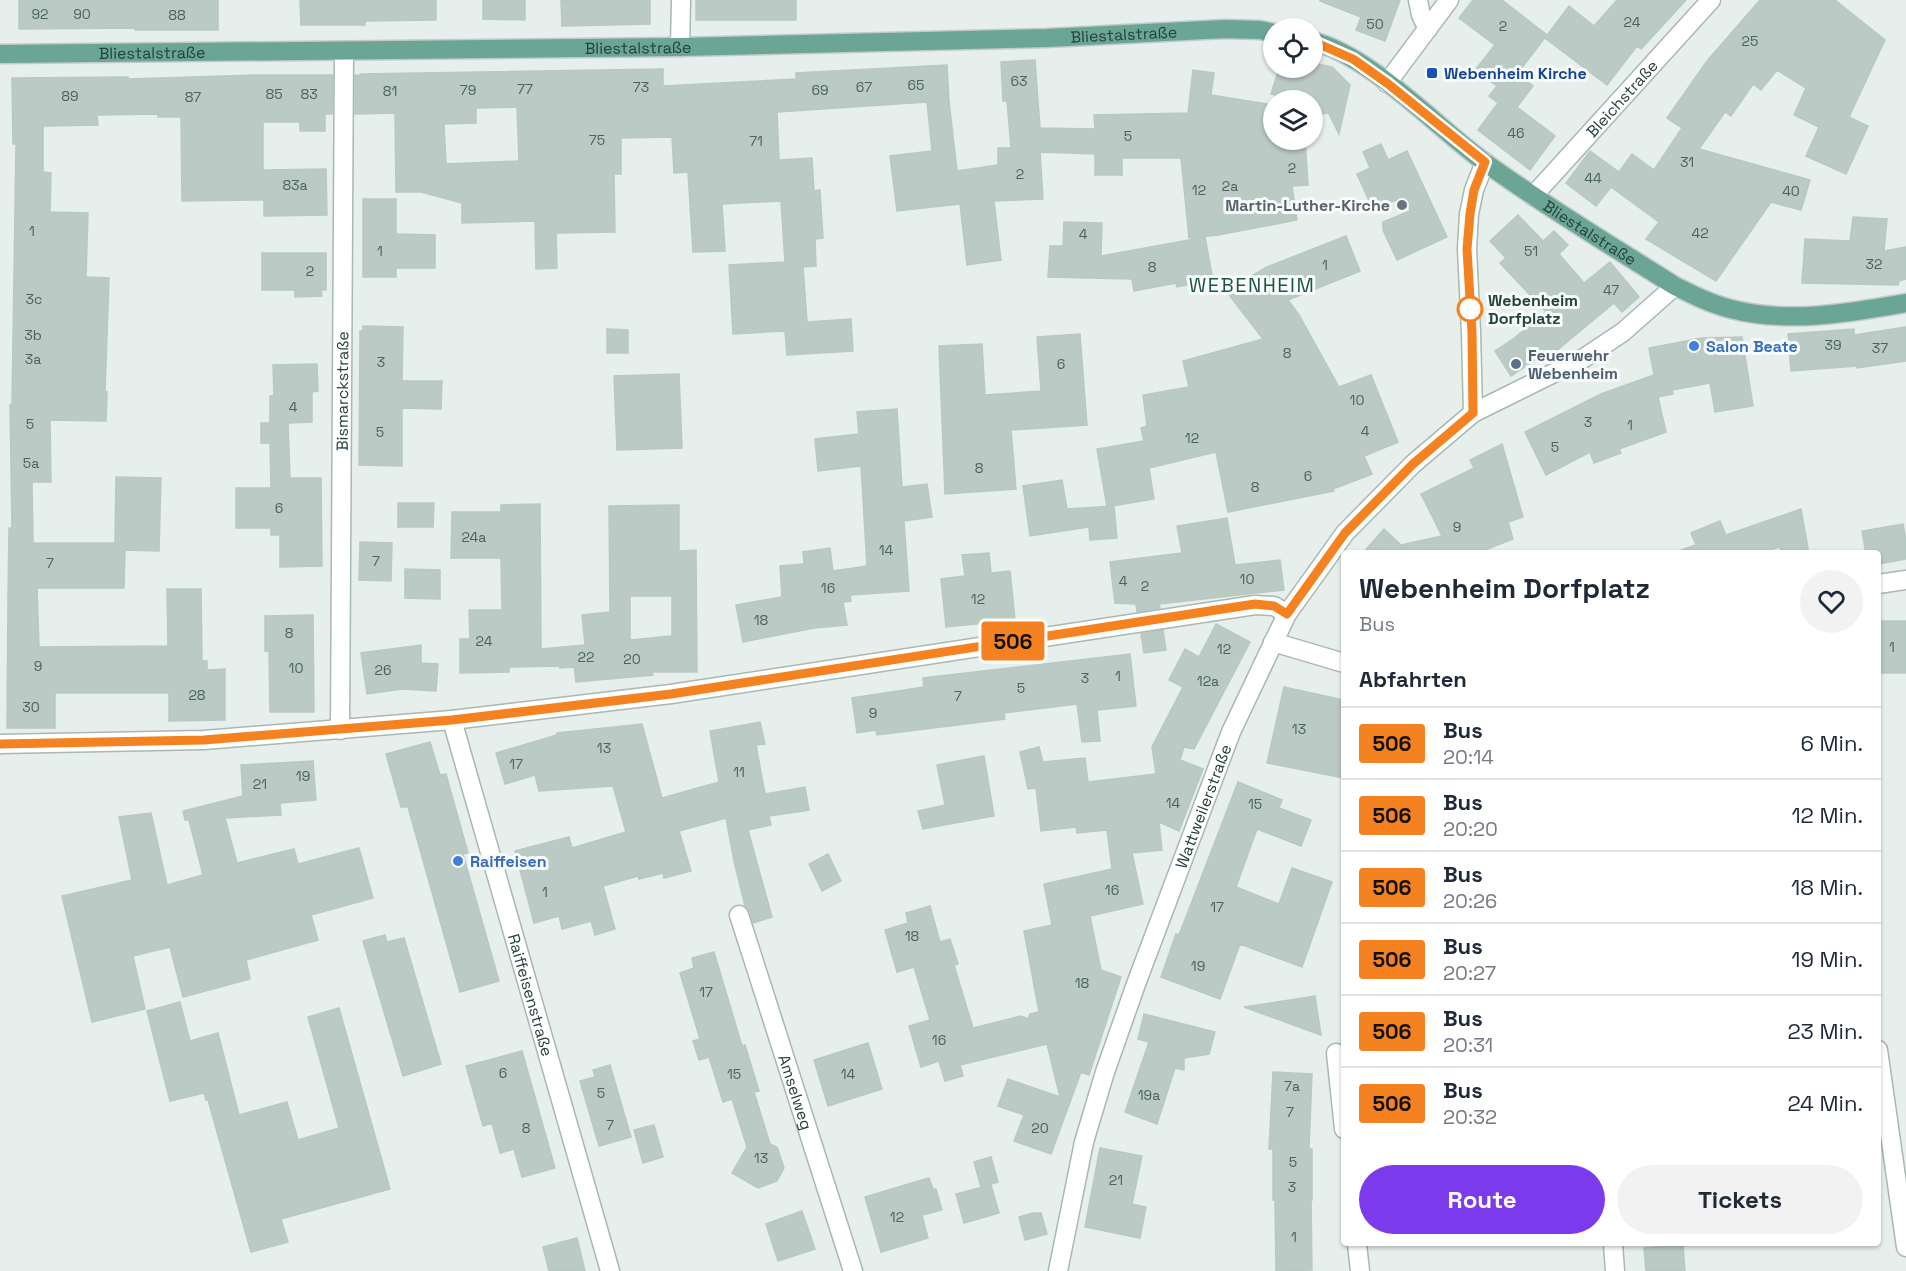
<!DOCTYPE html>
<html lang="de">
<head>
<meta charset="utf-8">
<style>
  body { margin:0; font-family:"Space Grotesk",sans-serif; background:#f2f2f3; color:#1f2937; height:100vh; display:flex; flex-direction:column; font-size:22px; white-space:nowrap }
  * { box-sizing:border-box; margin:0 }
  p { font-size:20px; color:#747a83 }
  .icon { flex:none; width:33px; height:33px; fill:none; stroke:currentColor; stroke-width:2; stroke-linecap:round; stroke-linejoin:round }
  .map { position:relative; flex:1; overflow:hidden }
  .drawer { position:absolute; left:1341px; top:550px; width:540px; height:696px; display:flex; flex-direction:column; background:#fff; border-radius:6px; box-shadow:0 2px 4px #0004 }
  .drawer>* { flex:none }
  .badge { padding:0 12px; border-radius:4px; font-size:21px; line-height:39px }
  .buttons { position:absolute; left:1263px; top:18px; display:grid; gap:12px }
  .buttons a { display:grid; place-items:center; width:60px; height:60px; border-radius:50%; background:#fff; box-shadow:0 2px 4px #0004; font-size:30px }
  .map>.badge { position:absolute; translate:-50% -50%; box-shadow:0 0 0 3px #fff }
  h2 { padding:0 18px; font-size:22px; line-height:54px }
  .round { display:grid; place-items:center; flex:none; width:63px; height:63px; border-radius:32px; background:#f2f2f3 }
  .summary { display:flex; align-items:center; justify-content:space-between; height:102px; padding:0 18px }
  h1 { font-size:28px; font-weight:800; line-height:45px }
  .action { display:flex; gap:12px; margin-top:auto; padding:12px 18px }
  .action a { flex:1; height:69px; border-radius:36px; background:#7c3aed; color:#fff; font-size:24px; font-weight:800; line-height:69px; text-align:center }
  .action a+a { background:#f2f2f3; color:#1f2937 }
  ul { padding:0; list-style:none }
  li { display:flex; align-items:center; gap:18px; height:72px; padding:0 18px; border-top:2px solid #e0e1e3 }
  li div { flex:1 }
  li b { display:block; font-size:22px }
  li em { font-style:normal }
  li .badge { min-width:66px; font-weight:700; text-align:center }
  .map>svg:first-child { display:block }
</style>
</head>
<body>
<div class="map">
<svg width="1906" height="1271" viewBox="0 0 1906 1271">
  <rect width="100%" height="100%" fill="#e6efeb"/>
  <path fill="#bbcac4" stroke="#b8c9c2" stroke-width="1.5" fill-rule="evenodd" d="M19,0H218V30H135V28L19,29Z
    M300,0H436V20L365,21V25H301Z
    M483,0H525V20L483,19Z
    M561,0H650V24L562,26Z
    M696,0H796V20H696Z
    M1320,0H1400L1385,41L1356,30L1361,17L1320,1Z
    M1473,0H1502L1547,35L1517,74L1533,86L1517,107L1555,136L1530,170L1478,130L1498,103L1489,96L1497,86L1475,70L1495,45L1459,18Z
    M1617,0H1686L1641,49L1637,46L1607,85L1545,38L1569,6L1594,26Z
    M1760,0H1835L1885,40L1849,117L1868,126L1846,174L1806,156L1819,127L1794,115L1806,88L1777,70L1761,90L1753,84L1731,116L1725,112L1699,149L1810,180L1801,210L1771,202L1716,281L1646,239L1659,222L1611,187L1596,206L1566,183L1590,151L1619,172L1632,154L1654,170L1682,128L1667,118L1707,61Z
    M1035,60L1040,128L1095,129L1094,115L1188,113L1193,70L1214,73L1211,95L1274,105V140H1305L1308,185L1292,186L1297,220L1218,235L1189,238L1181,158H1122V175H1095V154L1040,152L1043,199L994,201L1001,260L967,265L960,204L897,211L890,156L932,151L927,102L777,112L779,160L812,158L814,191L820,190L823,238L815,239L816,266L803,267L807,322L851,319L853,351L787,355L785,331L733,334L729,265L785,262L781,201L722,204L725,251L693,252L688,172L674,173L672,137L621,138V174H614L615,232L556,233L557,268L536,269L535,221L462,223V203L421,192H396L395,113L355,114V75L360,76V74L663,69V86L796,79V73L947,65L949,101L957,171L998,165V148H1011L1007,101H1003L1001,62ZM517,107L519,161L446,164L444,124L476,123V108Z
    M1312,63L1332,67L1350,85L1339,134L1328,112L1312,119V100H1296L1271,94L1279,68H1312Z
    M256,75H333L332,114H325V131H300V122H263V170L326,169L327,215L264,216V200L182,201L181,117H158V114L97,115L98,125L43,126V172L51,173L50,212L88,213L86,277L109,278L105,392H107L106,421L50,420L51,482H32L33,543H115L116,477L161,478L159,551L125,550L124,588H37L39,647L168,646L167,589H201L202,661H207V670L225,669V720L169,721V693H55V728H7L8,598L9,528H12L10,405H12L16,144H13L12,78L128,77V79Z
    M1381,144L1388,160L1407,151L1447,237L1397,260L1383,230V222L1410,211L1407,199L1371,205L1357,174L1370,168L1363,152Z
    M363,199H396V234L435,235V268H396V277H363Z
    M1518,215L1543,241L1554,231L1568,245L1559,254L1584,283L1610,262L1639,297L1622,312L1614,303L1549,357L1546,353L1511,376L1495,351L1512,340L1546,312L1500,263L1506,258L1490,241Z
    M1853,217L1887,219L1884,251L1906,247V279L1899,281L1898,285L1802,283L1805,239L1850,241Z
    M1064,222L1102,223L1101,256L1205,237L1213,280L1177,287L1176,283L1134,291L1132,279L1048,277L1050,246H1063Z
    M1346,236L1360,271L1288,300L1299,315L1339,387L1371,375L1398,442L1364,456L1372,474L1333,489L1334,491L1228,512L1216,452L1149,468L1154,499L1107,507L1097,449L1144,441L1141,428L1147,426L1143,395L1189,387L1183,361L1263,339L1226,291L1267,267Z
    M262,253H326V290H321L322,296L295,297V290H262Z
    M363,326L403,327L402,381H442L441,409L402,408V466L359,465L360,331H363Z
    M1906,327V361L1857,368V366L1791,371L1788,334L1854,329V335Z
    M607,329L628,330V353H607Z
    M1080,334L1087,425L1011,430L1016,489L945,494L939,346L982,344L985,395L1041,391L1037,337Z
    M1742,337L1753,406L1715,412L1710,383L1672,390L1673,394L1658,397L1666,432L1619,449L1621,453L1594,463L1590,452L1546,475L1525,432L1601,394L1654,375L1649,348L1702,338Z
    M317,364L318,391L312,392V422L288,423L290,478H321L322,566L280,567V535H271V528H236V488H271L270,443H261V423H270V396H274L273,365Z
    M679,374L682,448L617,450L614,376Z
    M897,409L902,487L927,484L932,517L904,521L909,591L850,595L851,601L843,602L847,625L814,628L743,642L736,605L782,597L780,566L804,564L803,552L830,548L833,571L867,566L861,466L818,471L815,439L859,434L857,412Z
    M1502,444L1523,517L1508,522L1513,539L1487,549L1489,554H1362L1384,529L1401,545L1442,536L1421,494L1474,468L1470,460Z
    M1062,480L1067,509L1114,506L1117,538L1090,540L1089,527L1030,536L1023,486Z
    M398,503H434L433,527H398Z
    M540,504L541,649L585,645L582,615L610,612L609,506L679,505V551L696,550L697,672H652L653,675L576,682L574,667L560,668V666L509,667V672L460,673V639H470L469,610H502L501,558H451L452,512H501V505ZM630,596H672V636L630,640Z
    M1801,509L1809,554H1781L1780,547L1755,554H1681V550L1696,545L1691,533L1720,521L1726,535Z
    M1227,518L1235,565L1280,560L1284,590L1159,604L1160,608L1137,612L1136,604L1115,603L1110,562L1182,553L1177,526Z
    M1903,524L1906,540V559L1878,564V554H1866L1862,531Z
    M360,542L392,543L391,581L359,580Z
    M989,553L991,573L1010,571L1015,620L946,627L941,579L965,576L962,555Z
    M405,569L440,570V599L405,598Z
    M313,615L314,712H270L269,651H265V616Z
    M1878,621H1906V673H1878Z
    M1216,624L1250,642L1194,749L1184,747L1180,760L1203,769L1179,831L1159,822L1162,850L1132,853L1143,904L1090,916L1101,970L1121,977L1089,1075L1081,1072L1051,1154L1014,1141L1024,1115L998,1106L1008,1079L1060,1097L1047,1044L960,1065L963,1076L945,1081L939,1061L921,1067L909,1026L930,1020L914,967L897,972L885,930L908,923L906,913L930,906L940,942L950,939L958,964L954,965L973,1028L1021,1016L1028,1019L1030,1014L1039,1012L1024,931L1052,925L1044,884L1112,869L1107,830L1077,833L1076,827L1041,831L1036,788L1028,789L1020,752L1039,747L1043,762L1085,758L1088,782L1156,774L1152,747L1183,687L1169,680L1185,649L1199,657Z
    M1163,630L1166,650L1144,653L1141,634Z
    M421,645V663L438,664L436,691L402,689L367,694L361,653Z
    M1130,654L1136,706L1097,710L1100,741L1082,742L1077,704L1004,713L1005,719L877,735L876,730L857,733L852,698L924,687L923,678Z
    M1284,687L1344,700V778L1267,763Z
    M760,722L765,744L756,745L765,794L805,787L809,810L769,816L771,825L748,830L772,917L753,923L750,912L745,906L734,861L726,818L679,831L691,871L664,878L663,873L639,879L638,876L603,886L615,929L595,935L591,921L562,929L559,916L534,923L515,851L569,837L572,848L626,832L613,786L539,791L535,775L505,784L496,753L557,735V733L642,724L662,798L719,782L710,731Z
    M430,742L440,775L446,774L468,853L463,854L499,981L460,992L408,807H401L386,754Z
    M984,756L994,816L923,829L918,811L945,805L937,765Z
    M313,761L316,800L280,803L281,815L225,818L237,863L294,849L298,864L359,848L373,898L311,915L318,940L246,960L250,979L183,997L170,947L133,956L145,1009L92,1022L62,896L132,880L119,817L151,813L167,885L203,875L189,820H185L183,811L243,796L241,765Z
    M1238,782L1282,800L1279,808L1311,820L1301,846L1257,829L1236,887L1279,904L1292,868L1332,882L1302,967L1240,944L1220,999L1161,977L1176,934L1179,935Z
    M828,854L841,881L822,891L809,864Z
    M385,935L387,942L404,938L441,1064L403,1076L363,941Z
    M714,952L742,1046L745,1045L759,1091L754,1092L770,1144L777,1147L784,1168L777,1181L758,1188L732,1173L747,1147L732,1099L723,1102L709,1057L699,1060L693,1041L700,1039L680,973L694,968L692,958Z
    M1315,996L1321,1035L1244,1007Z
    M180,1002L190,1041L218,1033L239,1115L287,1102L298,1140L339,1128L308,1017L339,1008L390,1189L281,1219L288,1242L251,1252L208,1100H206L204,1093L170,1101L147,1011Z
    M1144,1014L1215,1032L1209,1054L1184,1058V1070L1175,1068L1157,1124L1125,1112L1149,1042L1138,1039Z
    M868,1043L882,1089L828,1106L814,1060Z
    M522,1051L555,1168L522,1177L514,1149L500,1153L492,1123L483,1126L466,1066Z
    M610,1065L631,1137L599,1146L580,1081L595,1077L593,1070Z
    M1273,1072L1312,1074L1309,1149H1312V1200H1311L1312,1270L1276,1271L1275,1200H1273V1149H1269Z
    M654,1125L663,1157L643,1163L634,1130Z
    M1100,1148L1142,1156L1132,1204L1146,1207L1140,1238L1085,1227Z
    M991,1157L998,1182L981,1187L974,1162Z
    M929,1178L933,1189H936L942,1210L922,1215L928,1238L881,1252L865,1197Z
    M991,1185L999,1213L964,1223L956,1194Z
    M802,1211L815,1249L778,1261L766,1224Z
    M1033,1213H1041L1047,1234L1025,1240L1019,1217Z
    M577,1238L585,1271H549L543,1247Z
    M1683,1245L1685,1271H1646L1644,1248Z"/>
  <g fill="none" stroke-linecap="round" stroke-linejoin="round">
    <g stroke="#a8b8b2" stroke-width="21">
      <g id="street">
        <path d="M1418,0L1421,15L1428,29"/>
        <path d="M680,47L681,0"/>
        <path d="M1387,83L1449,0"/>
        <path id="s1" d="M1533,196L1711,0"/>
        <path d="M1473,413L1471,332L1467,249L1469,214L1474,190L1485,162"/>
        <path d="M1878,584L1906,580"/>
        <path d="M1273,642L1344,663"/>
        <path id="s2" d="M452,720L610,1271"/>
        <path id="s3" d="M340,730L344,51"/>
        <path d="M0,744L204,740L452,720L671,694L1255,605L1274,606L1287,614"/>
        <path id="s4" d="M739,915L853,1271"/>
        <path d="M1878,1050L1906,1247"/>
        <path d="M1336,1053L1344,1129"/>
        <path d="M1357,1244L1360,1271"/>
        <path d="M1613,1244L1615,1271"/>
        <path id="s5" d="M1058,1271L1084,1142L1105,1072L1136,984L1231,732L1287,614L1345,533L1413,464L1473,413L1584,358L1623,332L1675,286"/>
      </g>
    </g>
    <g stroke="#c2cac8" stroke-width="21">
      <g id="primary">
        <path id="s6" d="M1312,41C1372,56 1437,128 1487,164C1548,208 1612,246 1675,286C1693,295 1711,304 1731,309C1788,324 1849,313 1906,303"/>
        <path id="s7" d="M0,54L680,47L1047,38L1225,29L1260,30L1274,33"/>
      </g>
    </g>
    <use href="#street" stroke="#fff" stroke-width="18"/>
    <use href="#primary" stroke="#6aa596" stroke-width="18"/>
  </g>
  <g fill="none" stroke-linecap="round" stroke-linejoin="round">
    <g stroke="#fff" stroke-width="14">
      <path id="line" d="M0,744L204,740L452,720L671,694L1255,604L1274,606L1287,614L1345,533L1413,464L1473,413L1472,332L1467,249L1470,214L1474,190L1485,162L1387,83L1353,59L1312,41"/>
    </g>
    <use href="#line" stroke="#f58220" stroke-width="9"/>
  </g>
  <rect fill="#1a4fb4" stroke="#f7fbf9" stroke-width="2" x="1426" y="67" width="12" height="12" rx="3"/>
  <circle fill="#6b7280" stroke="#f7fbf9" stroke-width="2" cx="1402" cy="205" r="6"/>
  <circle fill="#fff" stroke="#f58220" stroke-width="3" cx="1470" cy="309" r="12"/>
  <g fill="#3f7fe0" stroke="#f7fbf9" stroke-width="2">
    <circle cx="1694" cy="346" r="6"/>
    <circle cx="458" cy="861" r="6"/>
  </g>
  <circle fill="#5c6f8a" stroke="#f7fbf9" stroke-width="2" cx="1516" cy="364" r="6"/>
  <g text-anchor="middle" stroke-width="6" stroke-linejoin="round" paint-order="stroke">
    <g font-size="14" fill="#4a645c">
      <text x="40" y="19">92</text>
      <text x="82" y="19">90</text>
      <text x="177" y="20">88</text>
      <text x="1632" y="27">24</text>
      <text x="1375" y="29">50</text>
      <text x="1503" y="31">2</text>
      <text x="1750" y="46">25</text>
      <text x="1019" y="86">63</text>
      <text x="916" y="90">65</text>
      <text x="641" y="92">73</text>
      <text x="864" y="92">67</text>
      <text x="525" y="94">77</text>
      <text x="468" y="95">79</text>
      <text x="820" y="95">69</text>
      <text x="390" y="96">81</text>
      <text x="274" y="99">85</text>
      <text x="309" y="99">83</text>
      <text x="70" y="101">89</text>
      <text x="193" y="102">87</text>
      <text x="1516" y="138">46</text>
      <text x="1128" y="141">5</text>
      <text x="597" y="145">75</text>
      <text x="756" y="146">71</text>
      <text x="1687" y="167">31</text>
      <text x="1292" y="173">2</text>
      <text x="1020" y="179">2</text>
      <text x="1593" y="183">44</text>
      <text x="295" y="190">83a</text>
      <text x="1230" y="191">2a</text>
      <text x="1199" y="195">12</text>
      <text x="1791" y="196">40</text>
      <text x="32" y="236">1</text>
      <text x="1700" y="238">42</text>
      <text x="1083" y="239">4</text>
      <text x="380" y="256">1</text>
      <text x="1531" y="256">51</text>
      <text x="1874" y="269">32</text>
      <text x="1325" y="270">1</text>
      <text x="1152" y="272">8</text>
      <text x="310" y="276">2</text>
      <text x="1611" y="295">47</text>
      <text x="34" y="304">3c</text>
      <text x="33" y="340">3b</text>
      <text x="1833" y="350">39</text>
      <text x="1880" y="353">37</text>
      <text x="1287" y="358">8</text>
      <text x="33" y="364">3a</text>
      <text x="381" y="367">3</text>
      <text x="1061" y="369">6</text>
      <text x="1357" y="405">10</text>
      <text x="293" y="412">4</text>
      <text x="1588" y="427">3</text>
      <text x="30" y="429">5</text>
      <text x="1630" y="430">1</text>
      <text x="1365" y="436">4</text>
      <text x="380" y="437">5</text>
      <text x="1192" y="443">12</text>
      <text x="1555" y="452">5</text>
      <text x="31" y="468">5a</text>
      <text x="979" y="473">8</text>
      <text x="1308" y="481">6</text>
      <text x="1255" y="492">8</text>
      <text x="279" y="513">6</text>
      <text x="1457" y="532">9</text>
      <text x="474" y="542">24a</text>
      <text x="886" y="555">14</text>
      <text x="376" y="566">7</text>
      <text x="50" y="568">7</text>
      <text x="1247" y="584">10</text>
      <text x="1123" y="586">4</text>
      <text x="1145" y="591">2</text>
      <text x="828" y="593">16</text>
      <text x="978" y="604">12</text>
      <text x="761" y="625">18</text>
      <text x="289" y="638">8</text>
      <text x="484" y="646">24</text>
      <text x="1892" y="652">1</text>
      <text x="1224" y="654">12</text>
      <text x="586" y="662">22</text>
      <text x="632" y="664">20</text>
      <text x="38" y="671">9</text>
      <text x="296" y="673">10</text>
      <text x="383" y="675">26</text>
      <text x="1118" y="681">1</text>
      <text x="1085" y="683">3</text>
      <text x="1208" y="686">12a</text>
      <text x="1021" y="693">5</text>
      <text x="197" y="700">28</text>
      <text x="958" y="701">7</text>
      <text x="31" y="712">30</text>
      <text x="873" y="718">9</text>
      <text x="1299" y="734">13</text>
      <text x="604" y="753">13</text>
      <text x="516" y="769">17</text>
      <text x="739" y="777">11</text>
      <text x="303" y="781">19</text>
      <text x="260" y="789">21</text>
      <text x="1173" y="808">14</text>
      <text x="1255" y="809">15</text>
      <text x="1112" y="895">16</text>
      <text x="545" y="897">1</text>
      <text x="1217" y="912">17</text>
      <text x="912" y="941">18</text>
      <text x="1198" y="971">19</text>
      <text x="1082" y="988">18</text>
      <text x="706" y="997">17</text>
      <text x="939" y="1045">16</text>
      <text x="503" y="1078">6</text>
      <text x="734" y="1079">15</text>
      <text x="848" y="1079">14</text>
      <text x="1292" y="1091">7a</text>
      <text x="601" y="1098">5</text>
      <text x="1149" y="1100">19a</text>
      <text x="1290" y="1117">7</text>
      <text x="610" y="1130">7</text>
      <text x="526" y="1133">8</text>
      <text x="1040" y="1133">20</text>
      <text x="761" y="1163">13</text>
      <text x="1293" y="1167">5</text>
      <text x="1116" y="1185">21</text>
      <text x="1292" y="1192">3</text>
      <text x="897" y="1222">12</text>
      <text x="1294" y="1242">1</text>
    </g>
    <g font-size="16" fill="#24423a" stroke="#f7fbf9">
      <text dy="6" stroke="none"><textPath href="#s7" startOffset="1124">Bliestalstraße</textPath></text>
      <text dy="6" stroke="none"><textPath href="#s7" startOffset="638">Bliestalstraße</textPath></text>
      <text dy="6" stroke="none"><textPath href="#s7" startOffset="152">Bliestalstraße</textPath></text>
      <text dy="6" stroke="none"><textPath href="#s1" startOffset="132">Bleichstraße</textPath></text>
      <text dy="6" stroke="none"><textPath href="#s6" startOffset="339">Bliestalstraße</textPath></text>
      <text dy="6" stroke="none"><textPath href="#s3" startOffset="339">Bismarckstraße</textPath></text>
      <text dy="6" stroke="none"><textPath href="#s5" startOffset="488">Wattweilerstraße</textPath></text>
      <text dy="6" stroke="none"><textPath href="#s2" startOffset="286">Raiffeisenstraße</textPath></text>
      <text dy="6" stroke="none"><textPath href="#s4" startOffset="186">Amselweg</textPath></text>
    </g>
    <g font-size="16" font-weight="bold" fill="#164399" stroke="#f7fbf9" text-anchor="start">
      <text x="1444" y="79">Webenheim Kirche</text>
    </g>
    <g font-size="16" font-weight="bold" fill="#5b616d" stroke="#f7fbf9" text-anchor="end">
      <text x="1390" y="211">Martin-Luther-Kirche</text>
    </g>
    <g font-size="16" font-weight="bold" fill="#24423a" stroke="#f7fbf9" text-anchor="start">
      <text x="1488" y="306">Webenheim<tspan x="1488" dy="18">Dorfplatz</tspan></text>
    </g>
    <g font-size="16" font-weight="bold" fill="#366cbe" stroke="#f7fbf9" text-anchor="start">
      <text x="1706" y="352">Salon Beate</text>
      <text x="470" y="867">Raiffeisen</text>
    </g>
    <g font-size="16" font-weight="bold" fill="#4e5e75" stroke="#f7fbf9" text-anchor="start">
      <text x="1528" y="361">Feuerwehr<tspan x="1528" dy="18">Webenheim</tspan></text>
    </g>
    <g font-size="20" letter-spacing="1.5" fill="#1f5548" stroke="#f7fbf9">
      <text x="1252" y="292">WEBENHEIM</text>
    </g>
  </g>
</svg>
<div class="buttons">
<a><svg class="icon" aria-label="locate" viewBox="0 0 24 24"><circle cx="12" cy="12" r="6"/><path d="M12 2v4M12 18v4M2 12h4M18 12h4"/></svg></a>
<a><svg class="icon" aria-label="layers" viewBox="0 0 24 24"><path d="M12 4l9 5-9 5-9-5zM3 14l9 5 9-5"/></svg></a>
</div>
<b class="badge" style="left:1013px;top:641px;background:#f58220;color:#111">506</b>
<section class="drawer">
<div class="summary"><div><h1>Webenheim Dorfplatz</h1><p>Bus</p></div><a class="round"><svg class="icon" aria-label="heart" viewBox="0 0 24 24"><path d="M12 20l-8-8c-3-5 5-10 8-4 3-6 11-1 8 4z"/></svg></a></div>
<h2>Abfahrten</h2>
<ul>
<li><span class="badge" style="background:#f58220;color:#111">506</span><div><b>Bus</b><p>20:14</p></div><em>6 Min.</em></li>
<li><span class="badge" style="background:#f58220;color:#111">506</span><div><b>Bus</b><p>20:20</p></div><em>12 Min.</em></li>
<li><span class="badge" style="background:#f58220;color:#111">506</span><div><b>Bus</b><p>20:26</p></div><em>18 Min.</em></li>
<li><span class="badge" style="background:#f58220;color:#111">506</span><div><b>Bus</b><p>20:27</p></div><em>19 Min.</em></li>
<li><span class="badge" style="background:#f58220;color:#111">506</span><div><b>Bus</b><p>20:31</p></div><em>23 Min.</em></li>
<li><span class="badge" style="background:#f58220;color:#111">506</span><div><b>Bus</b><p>20:32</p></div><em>24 Min.</em></li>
</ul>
<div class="action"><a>Route</a><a>Tickets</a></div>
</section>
</div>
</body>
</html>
